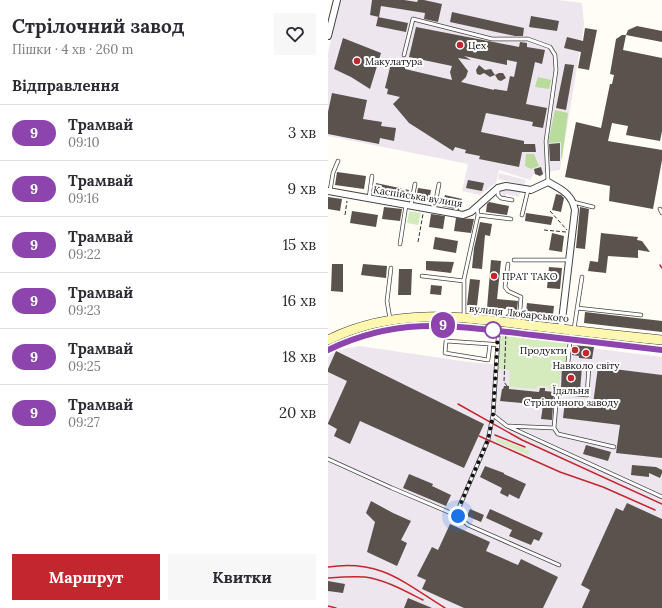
<!DOCTYPE html>
<html lang="uk">
<head>
<meta charset="utf-8">
<style>
  body { margin:0; font-family:Lora,serif; background:#f7f7f7; color:#2b2b33; height:100vh; display:flex; flex-direction:column; font-size:15px; white-space:nowrap }
  * { box-sizing:border-box; margin:0 }
  p { font-size:13px; color:#7c7c81 }
  .icon { flex:none; width:22px; height:22px; fill:none; stroke:currentColor; stroke-width:2; stroke-linecap:round; stroke-linejoin:round }
  .map { position:relative; flex:1; overflow:hidden }
  .side { display:flex; flex-direction:column; background:#fff; width:328px }
  .side>* { flex:none }
  .badge { padding:0 8px; border-radius:13px; font-size:14px; line-height:26px }
  .you { position:absolute; width:20px; height:20px; margin:-10px; border:3px solid #fff; border-radius:50%; background:#1a73e8; box-shadow:0 0 0 6px #1a73e833 }
  .map>.badge { position:absolute; translate:-50% -50%; box-shadow:0 0 0 2px #fff }
  h2 { padding:0 12px; font-size:15px; line-height:36px }
  .round { display:grid; place-items:center; flex:none; width:42px; height:42px; border-radius:0px; background:#f7f7f7 }
  .summary { display:flex; align-items:center; justify-content:space-between; height:68px; padding:0 12px }
  h1 { font-size:19px; font-weight:700; line-height:30px }
  .cta { display:flex; gap:8px; margin-top:auto; padding:8px 12px }
  .cta a { flex:1; height:46px; border-radius:0px; background:#c4262e; color:#fff; font-size:16px; font-weight:700; line-height:46px; text-align:center }
  .cta a+a { background:#f7f7f7; color:#2b2b33 }
  ul { padding:0; list-style:none }
  li { display:flex; align-items:center; gap:12px; height:56px; padding:0 12px; border-top:1px solid #e1e1e2 }
  li div { flex:1 }
  li b { display:block; font-size:15px }
  li em { font-style:normal }
  li .badge { min-width:44px; font-weight:700; text-align:center }
  main { display:flex; flex:1; min-height:0 }
  .map>svg:first-child { display:block }
</style>
</head>
<body>
<main>
<section class="side">
<div class="summary"><div><h1>Стрілочний завод</h1><p>Пішки · 4 хв · 260 m</p></div><a class="round"><svg class="icon" aria-label="heart" viewBox="0 0 24 24"><path d="M12 20l-8-8c-3-5 5-10 8-4 3-6 11-1 8 4z"/></svg></a></div>
<h2>Відправлення</h2>
<ul>
<li><span class="badge" style="background:#8e44ad;color:#fff">9</span><div><b>Трамвай</b><p>09:10</p></div><em>3 хв</em></li>
<li><span class="badge" style="background:#8e44ad;color:#fff">9</span><div><b>Трамвай</b><p>09:16</p></div><em>9 хв</em></li>
<li><span class="badge" style="background:#8e44ad;color:#fff">9</span><div><b>Трамвай</b><p>09:22</p></div><em>15 хв</em></li>
<li><span class="badge" style="background:#8e44ad;color:#fff">9</span><div><b>Трамвай</b><p>09:23</p></div><em>16 хв</em></li>
<li><span class="badge" style="background:#8e44ad;color:#fff">9</span><div><b>Трамвай</b><p>09:25</p></div><em>18 хв</em></li>
<li><span class="badge" style="background:#8e44ad;color:#fff">9</span><div><b>Трамвай</b><p>09:27</p></div><em>20 хв</em></li>
</ul>
<div class="cta"><a>Маршрут</a><a>Квитки</a></div>
</section>
<div class="map">
<svg width="334" height="608" viewBox="0 0 334 608">
  <rect width="100%" height="100%" fill="#fffdf5"/>
  <path fill="#eee6ef" d="M12,0H230L254,3L256,25L232,170L217,172L213,177L206,174L202,180L171,170L168,183L152,195L134,191L140,164L0,136V53Z
    M171,173L198,180L196,185L170,179Z
    M175,188L192,192L191,197L178,194V197L173,196Z
    M174,337L334,357V608H0V357L8,351L31,346L141,362L165,364Z"/>
  <path fill="#d5ebbd" d="M81,211L93,213L90,225L79,223Z
    M174,333L238,339L239,362L234,363L231,388L228,390L221,389L219,386H209V389L181,387L182,370L170,369Z
    M169,438L202,451L200,455L168,441Z"/>
  <path fill="#b9dc9c" d="M210,77L223,80L221,89L207,87Z
    M227,110L240,113L234,158H233V142L220,143Z
    M198,154H206L211,166L203,169L197,166Z"/>
  <path fill="#5a524d" fill-rule="evenodd" d="M44,0H76L89,2L90,0H96L114,4L110,22L96,19L97,13L53,6L51,17L42,15Z
    M124,12L196,28L195,36H187L122,22Z
    M203,16L231,21L229,31L201,27Z
    M50,17L80,23L78,32L48,26Z
    M309,26L334,31V42L298,35L300,30Z
    M88,27L191,47L192,42L199,43V47L217,50L214,64L207,62L198,104L219,108L215,128L204,126L205,122L158,113L153,132L196,141V144H207L208,152H194L191,167L151,159L152,156L137,153L138,150L127,147L125,151L81,123L65,104L72,97L59,94L60,89L57,88L64,59L78,62L77,69L124,80L122,72L124,66L81,57ZM136,56L179,65V60L189,62L186,77L182,76L179,91L166,89V90L133,82L138,77L140,71L130,58L143,60Z
    M257,28L269,30L261,70L250,68L253,52L236,48L239,37L255,41Z
    M294,35H298L295,50L334,58V131L332,141L298,135L300,126L284,123L280,141L334,150V160L325,209L281,201L282,186L237,177L248,122L273,128L282,84H284L286,75L282,74L288,39Z
    M15,38L53,53L42,89L23,77L6,69Z
    M237,64L246,65L238,110L228,108Z
    M151,65L157,70L163,69L167,75L162,77L156,73L152,75L149,74L148,70Z
    M171,73H175L178,78L173,81L170,80L167,75Z
    M4,93L39,100L35,119L54,122L53,126L68,128L66,141L52,138L51,144L0,134V112Z
    M232,143V161H222L221,144Z
    M213,167L215,174L212,176L207,174L206,169Z
    M9,172L38,176L36,189L7,185Z
    M140,180L156,183L154,191L138,188Z
    M48,183L81,190L79,200L46,193Z
    M90,188L103,190L101,201L88,199Z
    M228,194L233,195L236,198L233,212L224,210Z
    M117,195L134,199L131,210L114,206Z
    M0,197L14,199L12,211L0,209Z
    M161,202L181,206L179,215L158,212L159,204Z
    M56,207L74,209L72,221L54,219Z
    M252,207L261,209L257,249L248,248Z
    M24,211L50,215L48,227L22,223Z
    M198,213L225,217L223,225L197,221Z
    M103,214L117,216L115,229L101,227Z
    M128,218L146,219L143,233L126,231Z
    M152,222L164,224L162,236L157,235L154,269L144,268L146,248Z
    M224,233L236,236L234,252L221,250Z
    M273,233L310,237L309,240L314,241L322,252L310,250V258L280,256L278,273L260,271L262,261L270,262Z
    M107,237L130,241L128,253L105,249Z
    M163,260L173,261L169,299L190,301L189,310L159,308Z
    M98,261L126,262L123,273L98,270Z
    M4,264H15V292L3,291Z
    M35,264L59,266L58,278L33,275Z
    M221,267L234,268L232,289L219,288Z
    M71,269H84L83,295H70Z
    M142,279L152,280L149,306L139,305Z
    M103,285L114,286L113,295L102,294Z
    M199,303L226,306L225,315L198,313Z
    M257,312L334,321V332L256,323Z
    M245,345L266,347L264,359L251,358V356L244,355Z
    M8,351L156,424L136,468L32,421L22,444L6,436L9,429L0,424V423L19,381L0,372V369Z
    M234,365L254,367L252,391L233,389Z
    M270,367L334,375V458L288,453L292,425L235,418L237,401L265,404Z
    M176,386H181V389L211,392L212,388H217V391L226,392L224,420L213,419L215,405L172,401L174,389H175Z
    M258,445L283,452L280,461L255,454Z
    M304,465L328,467L334,470V473L332,478L321,473V477L303,475Z
    M157,466L176,473V474L198,484L191,499L181,494L180,497L172,493L174,488L152,477Z
    M81,474L105,484L104,486L123,495L118,506L75,488Z
    M43,501L65,513L83,521L73,540L79,543L69,566L39,552L47,522L38,513Z
    M299,503L334,519V608H254L262,590L253,585L288,508L295,511Z
    M142,509L156,515L153,522L139,516Z
    M162,509L215,533L211,541L206,539L203,545L181,536L184,530L158,518Z
    M122,524L162,542L158,551L190,565L193,559L230,577L215,608H136L94,589L98,580L89,576L104,547L110,550Z
    M0,581L17,584L15,593L0,591Z
    M80,598L104,608H76Z"/>
  <g fill="none" stroke-linecap="round" stroke-linejoin="round">
    <g stroke="#444" stroke-width="4.5">
      <path id="service" d="M76,55L85,19L164,39H200L222,47L227,55L228,70L218,141L220,181
        M170,188V195L173,198L184,200
        M2,191L5,173L10,161
        M41,198L44,176
        M245,202L265,207
        M83,205L87,184
        M332,209L334,213
        M106,210L111,184
        M150,215L183,219
        M194,215L200,190
        M72,244L78,205
        M186,260H241
        M180,264L177,287L180,291L193,297L191,322
        M94,276L136,281
        M249,308L313,315
        M136,317V279L150,215L149,208
        M62,319L59,301L63,268
        M171,324L165,415L160,440L132,505L130,516L140,525L231,565
        M246,329L254,277
        M162,344L160,360L117,353L118,341L162,344L170,345
        M240,362L243,332
        M165,415L179,426L226,428L229,392L259,395L261,366
        M179,426L334,497
        M226,428L230,434L286,447
        M0,459L64,488L130,516"/>
    </g>
    <g stroke="#444" stroke-width="8">
      <path id="minor" d="M0,36L9,0
        M0,191L135,215L143,212L170,188L178,186L203,190L220,182C233,189 244,194 247,210L233,329"/>
    </g>
    <g stroke="#333" stroke-width="10">
      <path id="secondary" d="M0,340C68,306 135,317 208,326C250,331 292,336 334,340"/>
    </g>
    <path stroke="#333" stroke-width="1" stroke-dasharray="4 2" stroke-linecap="butt" d="M222,211L239,230
      M17,215L19,201
      M216,230L238,232
      M90,242L95,214
      M174,333H178L176,382L179,386"/>
    <use href="#service" stroke="#fff" stroke-width="3"/>
    <use href="#minor" stroke="#fff" stroke-width="6"/>
    <use href="#secondary" stroke="#fff6b0" stroke-width="9"/>
    <path stroke="#c4262e" stroke-width="1" d="M0,350C72,315 129,326 205,335C248,340 291,345 334,350"/>
    <path stroke="#c4262e" stroke-width="1.5" d="M332,265L334,268
      M130,404L194,440L334,504
      M167,435L197,447
      M151,436L232,472L275,487L327,510
      M0,567C52,559 75,582 117,608
      M0,578C12,577 25,576 37,577C58,580 77,591 95,600
      M0,606L8,608"/>
  </g>
  <g fill="none" stroke-linecap="round" stroke-linejoin="round">
    <g stroke="#fff" stroke-width="9">
      <path id="line" d="M0,350C72,315 128,326 205,335C248,340 291,345 334,350"/>
    </g>
    <use href="#line" stroke="#8e44ad" stroke-width="6"/>
    <path stroke="#111" stroke-width="4" stroke-dasharray="0 7.2" d="M130,516L132,505L160,440L165,415L170,332L165,330"/>
  </g>
  <g fill="#c4262e" stroke="#fff" stroke-width="1.5">
    <circle cx="132" cy="45" r="4"/>
    <circle cx="29" cy="61" r="4"/>
    <circle cx="166" cy="276" r="4"/>
    <circle cx="247" cy="350" r="4"/>
    <circle cx="258" cy="353" r="4"/>
    <circle cx="243" cy="378" r="4"/>
  </g>
  <circle fill="#fff" stroke="#8e44ad" stroke-width="2" cx="165" cy="330" r="8"/>
  <g text-anchor="middle" stroke-width="4" stroke-linejoin="round" paint-order="stroke">
    <g font-size="10" fill="#111" stroke="#fff" text-anchor="start">
      <text x="140" y="49">Цех</text>
      <text x="37" y="65">Макулатура</text>
      <text x="174" y="280">ПРАТ ТАКО</text>
      <text x="239" y="354" text-anchor="end">Продукти</text>
      <text x="258" y="369" text-anchor="middle">Навколо світу</text>
      <text x="243" y="394" text-anchor="middle">Їдальня<tspan x="243" dy="12">Стрілочного заводу</tspan></text>
    </g>
    <g font-size="10" fill="#111" stroke="#fff">
      <text transform="translate(90 196) rotate(9)" y="4">Каспійська вулиця</text>
      <text transform="translate(191 313) rotate(6)" y="4">вулиця Любарського</text>
    </g>
  </g>
</svg>
<div class="you" style="left:130px;top:516px"></div>
<b class="badge" style="left:115px;top:325px;background:#8e44ad;color:#fff">9</b>
</div>
</main>
</body>
</html>
